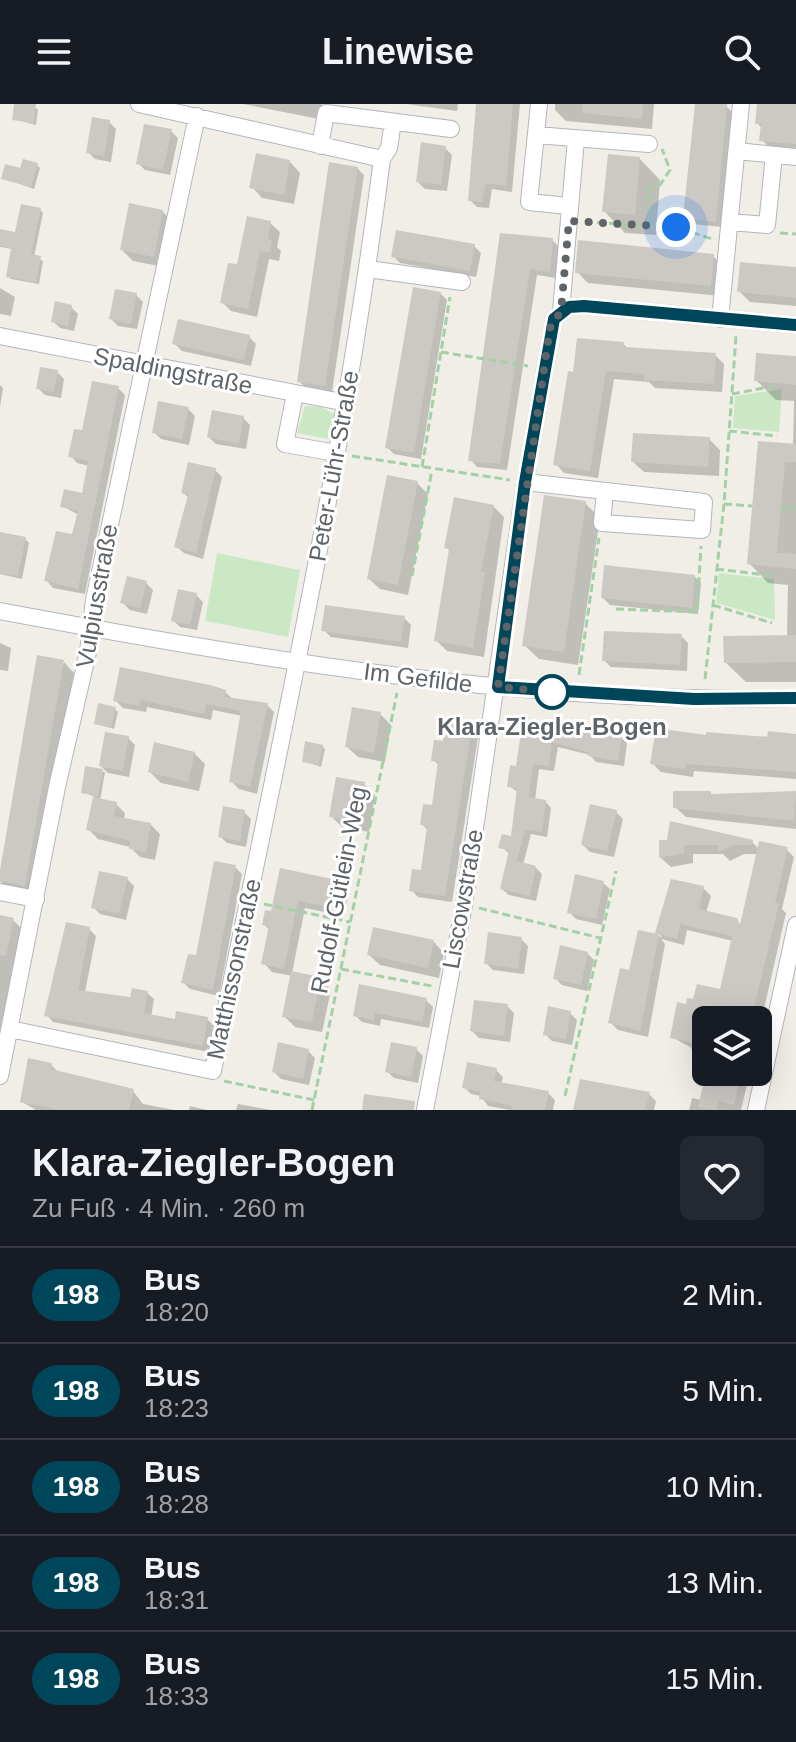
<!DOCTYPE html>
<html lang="de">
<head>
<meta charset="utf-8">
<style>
  body { margin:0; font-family:Helvetica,sans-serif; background:#242831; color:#f1f3f6; height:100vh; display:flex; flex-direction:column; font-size:30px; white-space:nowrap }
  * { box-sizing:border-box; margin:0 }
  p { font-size:26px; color:#9ea1a6 }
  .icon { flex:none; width:44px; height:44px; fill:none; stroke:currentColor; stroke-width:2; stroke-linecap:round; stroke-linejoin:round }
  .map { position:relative; height:1006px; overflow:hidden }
  .side { display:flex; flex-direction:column; background:#171b24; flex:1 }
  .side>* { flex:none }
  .badge { padding:0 16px; border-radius:26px; font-size:28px; line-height:52px }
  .tools { position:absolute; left:692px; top:902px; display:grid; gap:16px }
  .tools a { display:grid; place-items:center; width:80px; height:80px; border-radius:12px; background:#171b24; box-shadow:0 8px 32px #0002; font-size:40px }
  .you { position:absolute; width:40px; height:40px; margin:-20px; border:6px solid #fff; border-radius:50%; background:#1a73e8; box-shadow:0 0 0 12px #1a73e833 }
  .map>.badge { position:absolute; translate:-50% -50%; box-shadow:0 0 0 4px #fff }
  .round { display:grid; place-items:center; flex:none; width:84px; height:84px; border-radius:12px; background:#242831 }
  .head { display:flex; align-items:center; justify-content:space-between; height:136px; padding:0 32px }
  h1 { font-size:38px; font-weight:600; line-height:60px }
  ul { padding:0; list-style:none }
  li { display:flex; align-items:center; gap:24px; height:96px; padding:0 32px; border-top:2px solid #363941 }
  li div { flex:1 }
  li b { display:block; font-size:30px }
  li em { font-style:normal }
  li .badge { min-width:88px; font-weight:700; text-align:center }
  header { display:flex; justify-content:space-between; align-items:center; height:104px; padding:0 32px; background:#171b24; font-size:36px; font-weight:600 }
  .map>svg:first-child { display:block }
</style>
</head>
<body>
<header><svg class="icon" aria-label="menu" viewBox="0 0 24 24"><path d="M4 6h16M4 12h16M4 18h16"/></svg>Linewise<svg class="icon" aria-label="search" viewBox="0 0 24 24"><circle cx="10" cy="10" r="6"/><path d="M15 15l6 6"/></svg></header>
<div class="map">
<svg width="796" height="1006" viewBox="0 0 796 1006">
  <rect width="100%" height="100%" fill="#f1eee8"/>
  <path fill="#cbe8c5" d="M782,285L779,328L733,324L735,292Z
    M305,302L320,303L335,310V323L329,335L297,329Z
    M217,449L300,466L288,533L205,517Z
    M719,469L774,475L775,516L716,499Z"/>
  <path fill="#0003" d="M16,0L38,5L36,21L14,15Z
    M243,0H322L319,15Z
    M406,0H458L457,7Z
    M478,0H520L512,88L492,85L489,104L477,103L470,96Z
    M555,0H654L652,25L566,17L555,6Z
    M697,0L726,2L733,9L722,123L692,120L685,113Z
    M759,0H796V46L768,42L762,36L763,25L757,19Z
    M109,18L116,25L111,58L95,55L88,48Z
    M171,27L178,34L170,71L145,66L138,59Z
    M445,44L452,51L447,87L425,85L418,78Z
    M639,54L660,76L656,131L625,129L604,107Z
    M290,58L300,69L294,100L262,94L252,83Z
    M37,61L40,64L34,85L3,74Z
    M357,64L364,71L332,288L306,284L299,277Z
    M40,106L43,109L34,153L43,157L39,180L11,175L8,172L13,145L0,143V127L17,130Z
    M162,107L173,118L164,163L133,157L122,146Z
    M270,119L280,128L277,143L281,147L279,157L269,155L257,213L231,207L222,198L238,163Z
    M501,131L552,136L559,143L556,174L537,171L507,366L477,363L471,356Z
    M474,142L481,149L476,173L400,159L393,152Z
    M713,152L724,163L721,192L588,179L577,168Z
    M796,165V202L750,198L739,187Z
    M0,184L15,193L11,212L0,210Z
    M440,189L447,196L421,355L394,350L387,343Z
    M136,191L143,198L137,225L118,222L111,215Z
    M71,203L78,210L74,227L60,224L53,217Z
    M249,233L256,240L251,262L182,247L175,240Z
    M623,240L629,245L715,251L724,260L722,288L655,284L649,278L614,275L598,374L564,369L556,360L575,270Z
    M796,254V578H746L726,559L787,533L788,481L768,479L749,459L760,339L793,342L794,297L776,296L756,276Z
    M57,268L64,275L61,294L45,291L38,284Z
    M0,281L3,284L0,303Z
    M118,284L125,291L85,490L53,484L47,477L74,433L79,411L62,402L83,392L89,362L77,359L71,352Z
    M188,305L195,312L189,341L161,335L154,328Z
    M243,314L250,321L246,345L216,340L209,333Z
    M709,335L720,346L719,372L644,368L633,358Z
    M215,366L222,373L203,455L184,449L177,443L189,394L183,389Z
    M417,379L428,390L408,491L380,485L369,475Z
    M585,399L600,414L578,561L539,555L524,541Z
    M493,402L504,413L484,553L447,547L436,536L451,448L446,443Z
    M25,435L29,439L22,475L0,470V440Z
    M694,472L701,479L698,510L610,501L603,494Z
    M146,479L153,486L147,510L130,506L123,499Z
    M196,491L203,498L197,526L180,523L173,516Z
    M404,514L411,521L408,544L331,533L324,526Z
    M681,532L688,539L687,567L611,563L604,556Z
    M0,539L11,544L8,567L0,566Z
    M64,558L74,569L36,791L11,788L0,777Z
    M225,588L234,596L267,601L274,608L257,690L239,685L231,677L242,612L213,606L211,616L147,603L146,608L123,604L115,596Z
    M115,605L118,608L114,625L96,619Z
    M380,610L391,621L385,658L358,653L347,643Z
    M472,620L479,627L452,798L418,793L411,786L423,769L428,727L423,721L434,703L439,662L434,656L445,639Z
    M524,623L621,633L627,639L624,662L596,658L590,651L558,643L554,667L539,665L535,696L545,697L551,704L547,733L531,730L523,761L536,764L542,770L536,797L509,791L502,785L510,750L501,743L512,734L518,688L509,682L518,665Z
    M796,632V675L694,667L693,673L661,668L652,659L708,634Z
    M128,634L135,641L129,673L108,669L101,662Z
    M322,642L325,645L321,663L304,657Z
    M194,649L205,660L199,687L161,679L150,668Z
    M87,665L105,668L100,697L116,700L125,709L124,716L151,721L160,730L155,756L140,753L130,743L98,735L89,726L95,693L83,688Z
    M364,680L375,691L369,728L342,723L331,712Z
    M710,689L713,692L796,689V725L686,713L675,703Z
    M244,708L251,715L246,743L227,739L220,732Z
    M616,708L623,715L614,753L590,748L583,741Z
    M661,738H752L759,745H786L794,753L782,805L786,809L758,931V916H706V962V952L672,933L687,902L722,887L733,837L687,826L684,841L661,835L665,840L648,933L618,926L610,918L630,868L640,828L662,833L658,829L703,784L711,792L706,809L736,816L742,822L758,750H744L730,757L723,750H693V759L671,763L661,754Z
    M235,763L242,770L219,892L190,885L183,878L197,854Z
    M282,766L341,779L349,787L344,812L305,804L292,869L320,875L331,886L322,928L295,923L284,912L292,872L272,868L264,859L270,827L264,820L273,810Z
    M127,775L134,782L126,816L100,810L93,803Z
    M603,779L610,785L602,821L576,815L569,808Z
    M0,813L13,816L22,825L0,930Z
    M89,825L96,832L85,888L132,895L147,889L154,895L151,913L176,918L207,915L213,921L209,948L53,918L47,911Z
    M521,835L528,842L524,870L493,866L486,859Z
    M434,838L444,849L439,874L380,861L369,851Z
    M587,849L594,856L587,887L562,881L555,874Z
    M426,896L433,903L429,924L381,915L380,922L362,918L355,911Z
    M507,902L514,909L510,938L479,934L472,927Z
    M570,909L577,916L572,941L552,937L545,930Z
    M416,945L423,952L418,979L394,974L387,967Z
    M308,947L315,954L309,981L281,975L274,968Z
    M51,961L59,969L88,1006H36L22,998Z
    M496,966L503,973L501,980L548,989L555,996L553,1006H510L488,1002L481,992L471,990L464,983Z
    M708,968H750L741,1006H689L692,994L702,996Z
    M133,987L143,1000L174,1006H106Z
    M649,990L656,997L654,1006H575Z
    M238,1000L271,1006H236Z
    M190,1002L207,1006H189Z"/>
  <path fill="#ccc9c5" d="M14,0H36L34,19L12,16Z
    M476,0H513L506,82L486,79L482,98L468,97Z
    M582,0H643L642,15L582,9Z
    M695,0H727L716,118L683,114Z
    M757,0H796V40L759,37L761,20H755Z
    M92,13L110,16L104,52L86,49Z
    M144,20L172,25L163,66L136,60Z
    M421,38L446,42L441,81L416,78Z
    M256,49L290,56L284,91L249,84Z
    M608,50L640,53L635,111L602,108Z
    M23,55L38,59L31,83L1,75L5,60L20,64Z
    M329,58L358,63L325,282L297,278Z
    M129,99L163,106L154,153L120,146Z
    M21,100L41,104L31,150L41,152L36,178L6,173L11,144L0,142V125L15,128Z
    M247,112L271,117L268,135L272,136L270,149L260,147L248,205L220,199L228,159L237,160Z
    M396,126L475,140L470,167L391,153Z
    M500,129L553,134L550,168L530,165L500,360L468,357Z
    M578,136L714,150L711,182L575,169Z
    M740,158L796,163V194L737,188Z
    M413,183L441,188L414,349L385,344Z
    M115,185L137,189L131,220L109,215Z
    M55,197L72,201L68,222L51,218Z
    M178,215L250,231L244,256L172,240Z
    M577,234L624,238V243L716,249L714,280L644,276V270L606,267L590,367L553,361L568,267L573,268Z
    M756,249L796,252V281L754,277Z
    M40,263L58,266L54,288L36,285Z
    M92,277L119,282L78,485L44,477L56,427L72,430L78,407L60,403L64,385L82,389L88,357L68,353L74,325L82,326Z
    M158,297L189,303L182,335L152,329Z
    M212,306L244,312L239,340L207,333Z
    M633,329L710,333L708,363L631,358Z
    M758,337L796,340V358H785L777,449L796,450V465L747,460Z
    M188,358L216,364L196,449L174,443L188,391L181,389Z
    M387,371L418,377L398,481L367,475Z
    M544,391L586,397L564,548L522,542Z
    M454,393L494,401L481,468H485L473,544L434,537L449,445L444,444Z
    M0,428L26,433L18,472L0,469Z
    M604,461L695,471L692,504L601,494Z
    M127,472L147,477L140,504L120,499Z
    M178,485L197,489L190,521L171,517Z
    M325,501L405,512L401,538L321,527Z
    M604,527L682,530L680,561L602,557Z
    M796,531V558L724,559L723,532Z
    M37,551L64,556L25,782L0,777V766Z
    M120,563L210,581L226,586L225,593L268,599L250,683L229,678L241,607L206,600L204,610L140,596L139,602L113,597Z
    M98,599L116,603L111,624L94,620Z
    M352,603L381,608L374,649L345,643Z
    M446,614L473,618L445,792L409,787L412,765L421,766L427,722L420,721L423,700L432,701L438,658L431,657L434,636L443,637Z
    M522,621L622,631L618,657L588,652V648L552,638L549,662L533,660L529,693L546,696L542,728L525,725L517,757L536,762L530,792L500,785L509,746L498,744L502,730L511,732L517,684L507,683L510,661L516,662Z
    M656,624L706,631V628L767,633L768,627L796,630V668L686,660L685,665L650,660Z
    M105,628L129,632L123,667L99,662Z
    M305,637L323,641L319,661L302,658Z
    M154,638L195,648L188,678L148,668Z
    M85,662L103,665L98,692L81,689Z
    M336,673L365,678L358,718L329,713Z
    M673,687H711V690L796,687L794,717L673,704Z
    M93,693L117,698L114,712L151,719L146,748L129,745L130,737L86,726Z
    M590,700L617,706L607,747L581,741Z
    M223,702L245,706L240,737L218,733Z
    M670,717L753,736L752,741H733L718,748V741H684V749L659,754V736H667Z
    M759,737L788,743L775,799L779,800L751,916H706V948L691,945L692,939L670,934L677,898L686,900L687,894L693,895L697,880L720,885L732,832L680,820L677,835L655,829L671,775L704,782L699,805L737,814L740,821Z
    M214,757L236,761L213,886L181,879L188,850L196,851Z
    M280,764L342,777L336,805L298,797L284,865L261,860L269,822L262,821L265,806L271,807Z
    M99,767L128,773L119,810L91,804Z
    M575,770L604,777L596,815L567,809Z
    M0,811L14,814L6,852L0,851Z
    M66,818L90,823L78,886L130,893L132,884L148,887L144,909L175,915L176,907L208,913L203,942L44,912Z
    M373,823L434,836L428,864L367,851Z
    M638,826L659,830L640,927L608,919L620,864L629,866Z
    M488,828L522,833L518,865L484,860Z
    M560,841L588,848L581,881L553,875Z
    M291,867L321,873L312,918L282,913Z
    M359,880L427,894L422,918L375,909L374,916L353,912Z
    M474,896L508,900L504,932L470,927Z
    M548,902L571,907L566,935L543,931Z
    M278,938L309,945L303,975L272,968Z
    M391,938L417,943L411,973L385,968Z
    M28,954L52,959L51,965L134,985L129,1006H60L20,998Z
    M467,958L497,964L494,977L549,987L545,1006H511L512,1002L479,995L480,988L462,984Z
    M706,968H741L734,1001L718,997L716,1006L698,1003Z
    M580,975L650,988L645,1006H573Z
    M364,990L415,997L414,1006H362Z"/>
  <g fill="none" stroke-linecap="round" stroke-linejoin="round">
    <g stroke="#b3b6ba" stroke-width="18">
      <path id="minor" d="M139,0L382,55
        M539,0L529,98L569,102
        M536,31L649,40
        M320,42L326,9L451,25
        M737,47L796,53
        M730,118L767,121L774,51
        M368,165L462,178
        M561,207L576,35
        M720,215L741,0
        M0,232L347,299
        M295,290L285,340L336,349
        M525,378L704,398L702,426L602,419L605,387
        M0,507C263,556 527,601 796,594
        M0,788L36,795
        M10,925L213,967C275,664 343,362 382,55L389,44L393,18
        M0,972L57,683L88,548L94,496L197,12
        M425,1006L464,801L525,378L554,215L569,203L584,202L796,221
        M756,1006L796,821"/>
    </g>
    <path stroke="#a2d1a7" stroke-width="3" stroke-dasharray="8 4" stroke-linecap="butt" d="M585,118L676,123L712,135
      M650,122L649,84L660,81L670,66L662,45
      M780,129L796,130
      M441,248L528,262
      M732,290L774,282
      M729,327L777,332
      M352,352L510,376
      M422,363L450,193
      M724,400L752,402
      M781,404H796
      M716,465L775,472
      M412,472L432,366
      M713,501L772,519
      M616,505L697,508L701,442
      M579,571L599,434
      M705,575L724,400L736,232
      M264,800L350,818
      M479,804L600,834
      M341,865L432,882
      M224,977L314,996
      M565,992L616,767
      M312,1006L397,589"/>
    <use href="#minor" stroke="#fff" stroke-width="16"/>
  </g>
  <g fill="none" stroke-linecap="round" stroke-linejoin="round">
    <g stroke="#fff" stroke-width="18">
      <path id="line" d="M796,221L584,202L569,203L554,215L525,378L498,583L694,595L796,594"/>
    </g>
    <use href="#line" stroke="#00465a" stroke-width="12"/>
    <path stroke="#5f6468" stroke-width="8" stroke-dasharray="0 14.4" d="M552,588L498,583L550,224L561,207L569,117L676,123"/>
  </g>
  <circle fill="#fff" stroke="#00465a" stroke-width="4" cx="552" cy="588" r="16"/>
  <g text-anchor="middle" stroke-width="6" stroke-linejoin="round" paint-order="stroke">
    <g font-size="24" fill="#5f6468" stroke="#fff">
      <text transform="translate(173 267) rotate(11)" y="8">Spaldingstraße</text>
      <text transform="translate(334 362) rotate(-80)" y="8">Peter-Lühr-Straße</text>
      <text transform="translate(97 492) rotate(-80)" y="8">Vulpiusstraße</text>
      <text transform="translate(418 574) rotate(7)" y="8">Im Gefilde</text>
      <text transform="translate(339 786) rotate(-79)" y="8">Rudolf-Gütlein-Weg</text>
      <text transform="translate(463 795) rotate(-80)" y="8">Liscowstraße</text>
      <text transform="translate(234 865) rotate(-78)" y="8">Matthissonstraße</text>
    </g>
    <g font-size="24" font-weight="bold" fill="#5f6468" stroke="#fff">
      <text x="552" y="631">Klara-Ziegler-Bogen</text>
    </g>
  </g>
</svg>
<div class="tools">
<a><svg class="icon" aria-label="layers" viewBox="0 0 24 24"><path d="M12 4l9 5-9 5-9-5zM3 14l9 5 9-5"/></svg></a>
</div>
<div class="you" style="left:676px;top:123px"></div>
</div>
<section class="side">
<div class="head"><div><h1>Klara-Ziegler-Bogen</h1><p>Zu Fuß · 4 Min. · 260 m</p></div><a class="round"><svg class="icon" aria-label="heart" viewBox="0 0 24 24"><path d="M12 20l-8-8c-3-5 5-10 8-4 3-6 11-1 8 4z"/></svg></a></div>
<ul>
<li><span class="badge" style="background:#00465a;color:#fff">198</span><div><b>Bus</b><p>18:20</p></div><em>2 Min.</em></li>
<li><span class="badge" style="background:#00465a;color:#fff">198</span><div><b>Bus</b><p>18:23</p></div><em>5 Min.</em></li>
<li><span class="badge" style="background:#00465a;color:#fff">198</span><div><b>Bus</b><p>18:28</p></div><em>10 Min.</em></li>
<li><span class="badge" style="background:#00465a;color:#fff">198</span><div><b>Bus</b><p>18:31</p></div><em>13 Min.</em></li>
<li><span class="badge" style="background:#00465a;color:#fff">198</span><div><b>Bus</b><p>18:33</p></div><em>15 Min.</em></li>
</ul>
</section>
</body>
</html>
